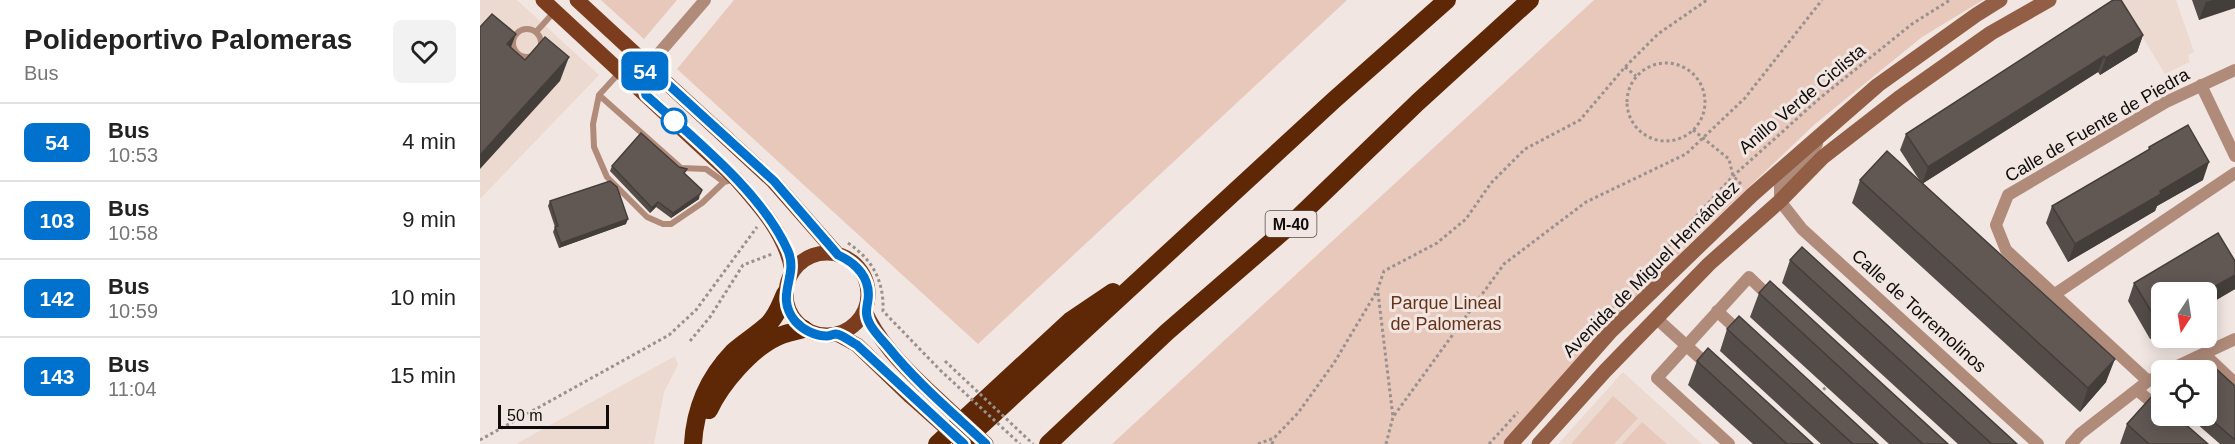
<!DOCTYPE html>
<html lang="en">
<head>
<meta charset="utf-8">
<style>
  body { margin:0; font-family:Helvetica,sans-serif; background:#f2f2f2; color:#222; height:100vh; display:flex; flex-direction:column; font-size:22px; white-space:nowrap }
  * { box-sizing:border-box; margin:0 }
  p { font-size:20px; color:#767676 }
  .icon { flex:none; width:33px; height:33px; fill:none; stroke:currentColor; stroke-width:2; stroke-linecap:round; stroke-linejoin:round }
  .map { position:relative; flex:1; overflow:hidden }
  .side { display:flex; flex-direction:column; background:#fff; width:480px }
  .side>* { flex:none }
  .badge { padding:0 12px; border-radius:9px; font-size:21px; line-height:39px }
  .needle { width:39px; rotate:192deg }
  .buttons { position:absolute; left:1671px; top:282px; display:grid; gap:12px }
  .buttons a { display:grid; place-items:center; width:66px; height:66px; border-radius:9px; background:#fff; box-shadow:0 3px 15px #0003; font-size:30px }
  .scale { position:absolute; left:18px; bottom:15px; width:111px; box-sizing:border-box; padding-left:6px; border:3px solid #0f0c0b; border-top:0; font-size:16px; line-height:21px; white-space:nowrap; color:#0f0c0b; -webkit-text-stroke:4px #f1e6e1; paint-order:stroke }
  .map>.badge { position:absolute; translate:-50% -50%; box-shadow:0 0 0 3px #fff }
  .round { display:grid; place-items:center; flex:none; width:63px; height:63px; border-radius:9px; background:#f2f2f2 }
  .overview { display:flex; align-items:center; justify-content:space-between; height:102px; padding:0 24px }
  h1 { font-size:28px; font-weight:600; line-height:45px }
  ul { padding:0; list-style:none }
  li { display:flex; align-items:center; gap:18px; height:78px; padding:0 24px; border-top:2px solid #e0e0e0 }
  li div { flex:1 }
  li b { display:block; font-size:22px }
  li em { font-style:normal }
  li .badge { min-width:66px; font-weight:700; text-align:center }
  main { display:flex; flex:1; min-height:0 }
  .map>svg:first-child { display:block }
</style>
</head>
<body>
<main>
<section class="side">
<div class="overview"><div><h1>Polideportivo Palomeras</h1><p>Bus</p></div><a class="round"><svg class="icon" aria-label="heart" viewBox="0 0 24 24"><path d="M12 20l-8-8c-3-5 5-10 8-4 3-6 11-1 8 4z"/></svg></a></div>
<ul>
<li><span class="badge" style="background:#0072ce;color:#fff">54</span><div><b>Bus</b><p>10:53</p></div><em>4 min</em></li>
<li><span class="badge" style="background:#0072ce;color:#fff">103</span><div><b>Bus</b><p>10:58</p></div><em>9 min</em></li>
<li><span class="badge" style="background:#0072ce;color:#fff">142</span><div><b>Bus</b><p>10:59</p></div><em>10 min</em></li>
<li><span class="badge" style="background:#0072ce;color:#fff">143</span><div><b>Bus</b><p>11:04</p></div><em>15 min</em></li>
</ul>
</section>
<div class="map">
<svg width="1755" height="444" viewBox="0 0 1755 444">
  <rect width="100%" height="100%" fill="#f1e6e1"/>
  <path fill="#ecdad1" d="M0,0H37L119,75L0,199Z
    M1640,0H1696L1714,52L1708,55L1710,62L1685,74Z
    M195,356L198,365L184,392L174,444H36Z
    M1143,372L1222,444H1078Z"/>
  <path fill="#e7c8ba" d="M121,0H197L164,39Z
    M254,0H867L498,344L197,69Z
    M1114,0H1503L1442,37L1335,124L1207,246L1023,444H632Z
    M1133,396L1158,418L1134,444H1091Z
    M1162,422L1187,444H1142Z"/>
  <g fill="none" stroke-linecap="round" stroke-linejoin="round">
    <path stroke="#99918e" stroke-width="3" stroke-dasharray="3 3" stroke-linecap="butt" d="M1147 102a39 39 0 1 1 78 0a39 39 0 1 1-78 0Z
      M1145,67L1156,76
      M1213,130L1249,159L1253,176L1262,185
      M368,243C393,260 404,281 403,311L460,370
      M898,293L913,417
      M1131,309L1253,176L1340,98L1432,24L1470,0
      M210,341L230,317L263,265L292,254
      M1339,394L1349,384
      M0,440L189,335L216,310L277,227
      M778,444L794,438L818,413L854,363L897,291L904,271L957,243L986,219L1011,183L1045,149L1100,120L1145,67L1178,34L1227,0
      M792,444L794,438
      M906,444L913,417L1024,264L1106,202L1206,154L1265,98L1342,0
      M1009,444L1038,412"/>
    <path stroke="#b08b7a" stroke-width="6" d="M33 43a14 14 0 1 1 28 0a14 14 0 1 1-28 0Z
      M56,32L75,11
      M140,72L119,95L113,124L114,147L127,177L167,217L183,224H191L222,203L244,182L255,179
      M119,95L201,168L226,169L244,182"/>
    <path stroke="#b08b7a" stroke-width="12" d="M1721,85L1755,156
      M166,95C162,83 162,77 168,66L225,0
      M1337,144L1323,162L1300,182V201L1322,229L1558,444
      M1575,294L1755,173
      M1237,311L1263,335
      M1176,318L1231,368
      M1724,354L1755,383
      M1689,370L1755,339
      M1668,381L1526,250L1516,225L1528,195L1686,102L1755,70
      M1657,390L1682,411
      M1249,444L1177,378L1269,277L1294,301
      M1591,444L1600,434L1668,381L1682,374"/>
    <path stroke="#925e45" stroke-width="15" d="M1031,444L1131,331L1272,195L1398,85L1496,15L1520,0
      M1059,444L1125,371L1229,264L1300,201L1343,157L1419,98L1511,33L1569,0"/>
    <path stroke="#7b3d1d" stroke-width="15" d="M63,0L256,179C280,206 306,235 312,271
      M97,0L293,181L358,255
      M306 294a41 41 0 1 1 82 0a41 41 0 1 1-82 0Z
      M385,311C398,340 421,364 444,386
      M357,334L377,345L430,396"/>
    <path stroke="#5e2706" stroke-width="18" d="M229,410C241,384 271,349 297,337C306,333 315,331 324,329
      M213,444C215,408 228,378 253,352C263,343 276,335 286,326C296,318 300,305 305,294
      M457,444L590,321L633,292
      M481,444L854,100L967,0
      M568,444L687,332L806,229L938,102L1050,0"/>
    <path stroke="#99918e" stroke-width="3" stroke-dasharray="3 3" stroke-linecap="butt" d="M465,361L553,444
      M460,370L540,444"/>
    <path stroke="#7b3d1d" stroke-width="15" d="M444,386L506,444
      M430,396L484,444"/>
  </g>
  <path fill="#534c48" d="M1712,0H1755L1719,20Z
    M1663,35L1657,52L1620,75L1618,72L1443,183L1626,382L1600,412L1372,203L1380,180L1440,181L1420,150L1426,134Z
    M1669,147L1723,180L1677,206L1675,211L1588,262L1566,223L1572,206L1668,150Z
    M132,166L205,174L219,199L191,218L176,207L170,213L130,171Z
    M70,201L146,224L79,248L73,232L75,227L68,206Z
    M1310,260L1537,444H1478L1302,283Z
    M1654,283L1755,289L1726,306V292H1682V332L1670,339L1648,301Z
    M1279,293L1468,444H1409L1270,317Z
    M1247,329L1398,444H1341L1240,351Z
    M1217,361L1333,444H1273L1208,385Z
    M1726,371L1755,386V444H1740L1708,416H1726Z
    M1647,424L1728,444H1640Z"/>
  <path fill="#443e3b" d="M1733,0H1755V8L1719,20L1726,2Z
    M36,34L27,58V44Z
    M1663,35L1657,52L1620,75L1626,58Z
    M1624,56L1618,72L1442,184L1448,167Z
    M89,57L80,81L0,169V155Z
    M1729,162L1723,180L1677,206L1675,211L1588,262L1595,244L1680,191Z
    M220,194L219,199L191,218L193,213Z
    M178,202L176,207L170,213L172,208Z
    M148,219L146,224L79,248L81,243Z
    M1755,275V289L1726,306V292H1725Z
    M1682,318V332L1670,339L1677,321Z
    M1635,359L1626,382L1600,412L1608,388Z"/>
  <path fill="#615854" stroke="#443e3b" stroke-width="1.5" d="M1633,0H1641L1663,35L1626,58L1624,56L1448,167L1426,134Z
    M12,14L36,34L27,44L45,60L65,37L89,57L0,155V27Z
    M1708,125L1729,162L1680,191L1681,194L1595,244L1572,206L1670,149L1669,147Z
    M161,133L199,167L207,169L204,173L222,190L220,194L193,213L178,202L172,208L132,166Z
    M1407,151L1635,359L1608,388L1380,180Z
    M130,181L137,187L148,219L81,243L75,227L78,226L70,201Z
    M1738,233L1755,261V275L1725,292H1682V318L1677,321L1654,283Z
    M1322,247L1537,444H1512L1310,260Z
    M1290,281L1468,444H1443L1279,293Z
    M1259,316L1398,444H1373L1247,329Z
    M1228,348L1333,444H1307L1217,361Z
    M1732,365L1755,386V440L1726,415V371Z
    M1673,395L1682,402V416H1696L1728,444H1669L1647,424Z"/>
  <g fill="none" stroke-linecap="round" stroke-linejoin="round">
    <g stroke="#fff" stroke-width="14">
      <path id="line" d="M484,444L377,345C371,342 363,335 356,334C353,334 350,336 347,336C335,336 323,330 315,321C294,295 319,277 308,251C282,192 213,138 166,95C162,83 162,77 168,66L294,181L358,255C376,263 391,278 388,300C386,311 385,316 391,326C396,334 403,341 408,347C437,383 473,413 506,444"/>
    </g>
    <use href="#line" stroke="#0072ce" stroke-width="9"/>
  </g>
  <circle fill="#fff" stroke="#0072ce" stroke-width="3" cx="194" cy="121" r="12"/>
  <g text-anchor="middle" stroke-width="6" stroke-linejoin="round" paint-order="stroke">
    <rect fill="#f1e6e1" stroke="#534d4b" stroke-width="1.5" x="785.5" y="211" width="51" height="26" rx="4.5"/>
    <g font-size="16" font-weight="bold" fill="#0f0c0b">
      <text x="811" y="230">M-40</text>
    </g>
    <g font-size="18" fill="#0f0c0b" stroke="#f1e6e1">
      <text transform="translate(1322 99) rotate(-40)" y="6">Anillo Verde Ciclista</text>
      <text transform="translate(1617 125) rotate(-30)" y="6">Calle de Fuente de Piedra</text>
      <text transform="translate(1171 269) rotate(-45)" y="6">Avenida de Miguel Hernández</text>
      <text transform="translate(1439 311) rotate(42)" y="6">Calle de Torremolinos</text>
    </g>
    <g font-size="18" fill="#673318" stroke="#f1e6e1">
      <text x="966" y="309">Parque Lineal<tspan x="966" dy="21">de Palomeras</tspan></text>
    </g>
  </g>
</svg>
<div class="buttons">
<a><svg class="needle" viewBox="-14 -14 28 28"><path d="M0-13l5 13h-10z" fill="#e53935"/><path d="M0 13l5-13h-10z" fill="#767676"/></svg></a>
<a><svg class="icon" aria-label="locate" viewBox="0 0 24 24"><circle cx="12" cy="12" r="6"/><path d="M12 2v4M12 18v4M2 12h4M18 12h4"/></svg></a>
</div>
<div class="scale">50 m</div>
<b class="badge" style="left:165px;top:71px;background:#0072ce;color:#fff">54</b>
</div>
</main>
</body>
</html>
